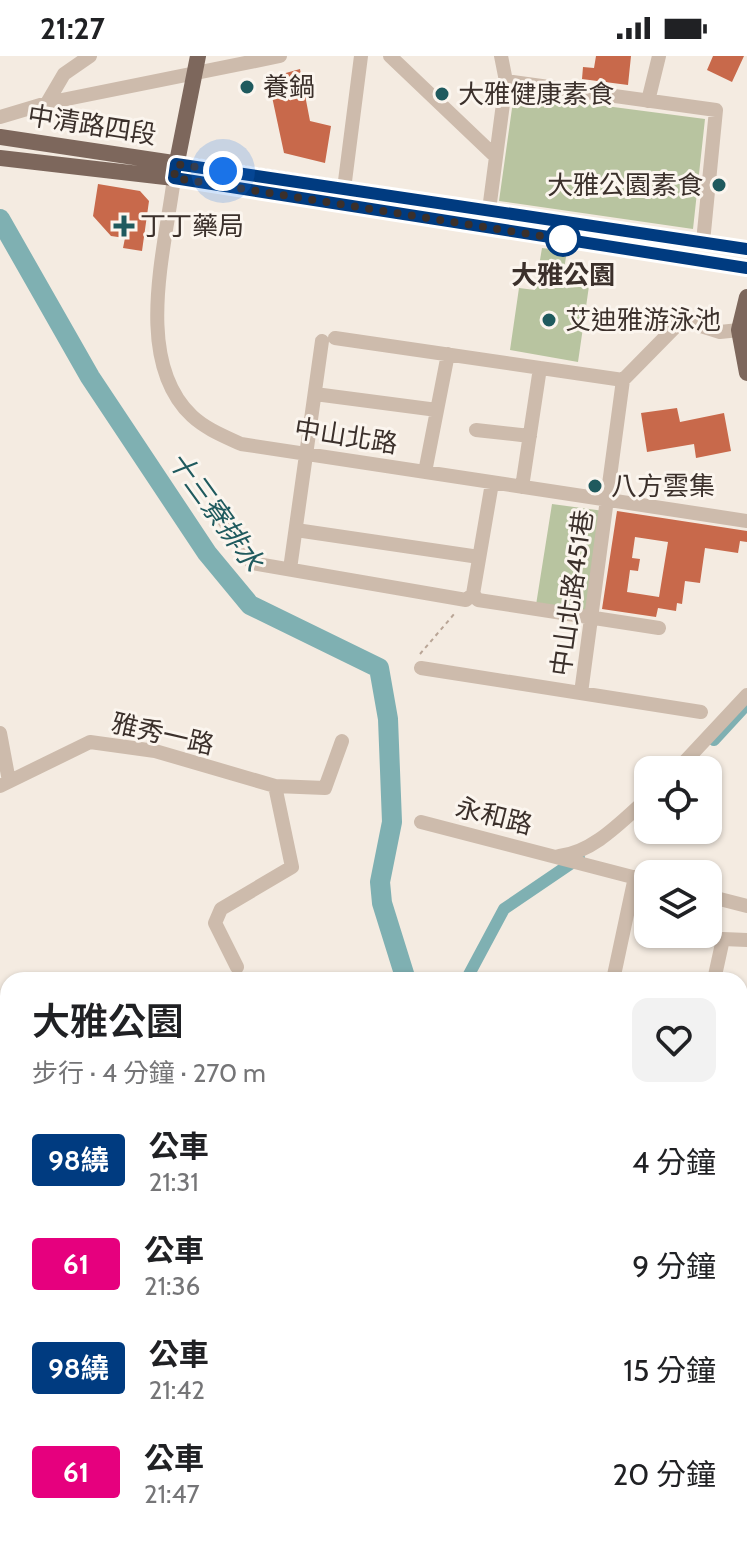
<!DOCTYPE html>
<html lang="zh-TW">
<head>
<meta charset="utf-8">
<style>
  body { margin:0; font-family:Cabin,"Noto Sans TC",sans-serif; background:#f2f2f2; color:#202124; height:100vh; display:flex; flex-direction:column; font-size:30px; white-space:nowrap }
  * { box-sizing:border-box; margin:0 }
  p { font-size:26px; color:#757577 }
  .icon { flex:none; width:44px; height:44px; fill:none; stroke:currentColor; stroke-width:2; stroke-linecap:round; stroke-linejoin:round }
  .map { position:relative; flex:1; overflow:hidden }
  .side { position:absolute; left:0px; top:916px; width:748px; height:570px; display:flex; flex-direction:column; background:#fff; border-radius:24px 24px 0 0; box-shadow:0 2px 6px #0004 }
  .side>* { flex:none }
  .badge { padding:0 16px; border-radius:6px; font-size:28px; line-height:52px }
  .buttons { position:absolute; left:634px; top:700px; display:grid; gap:16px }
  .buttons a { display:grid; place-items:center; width:88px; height:88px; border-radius:16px; background:#fff; box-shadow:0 2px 6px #0004; font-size:40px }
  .you { position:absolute; width:40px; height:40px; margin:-20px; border:6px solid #fff; border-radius:50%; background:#1a73e8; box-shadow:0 0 0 12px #1a73e833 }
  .map>.badge { position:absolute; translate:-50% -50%; box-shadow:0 0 0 4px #fff }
  .round { display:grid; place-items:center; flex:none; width:84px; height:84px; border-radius:16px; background:#f2f2f2 }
  .head { display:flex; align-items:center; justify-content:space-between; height:136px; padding:0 32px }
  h1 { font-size:38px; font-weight:600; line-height:60px }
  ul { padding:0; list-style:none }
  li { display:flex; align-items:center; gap:24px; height:104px; padding:0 32px }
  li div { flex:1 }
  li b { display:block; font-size:30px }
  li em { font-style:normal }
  li .badge { min-width:88px; font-weight:700; text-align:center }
  .status { display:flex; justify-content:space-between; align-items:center; height:56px; padding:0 40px; background:#fff; direction:ltr }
  .status svg { height:22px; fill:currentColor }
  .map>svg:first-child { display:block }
</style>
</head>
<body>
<div class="status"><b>21:27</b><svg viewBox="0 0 49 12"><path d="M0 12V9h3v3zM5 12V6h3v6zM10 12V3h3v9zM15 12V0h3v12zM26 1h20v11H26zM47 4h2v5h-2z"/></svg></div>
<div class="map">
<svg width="747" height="1485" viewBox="0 0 747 1485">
  <rect width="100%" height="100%" fill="#f4ebe1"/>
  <path fill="#b8c4a0" d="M514,38L705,63L693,173L499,145Z
    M542,192L567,195L562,225L589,230L578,306L510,294L519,232L535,234Z
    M552,448L604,455L588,557L536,549Z"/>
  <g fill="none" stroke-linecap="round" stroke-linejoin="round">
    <path stroke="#7fb0b2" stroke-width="12" d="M714,684L747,648
      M466,924L504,853L579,802
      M356,1485L361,1478
      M605,1485L612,1478"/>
    <path stroke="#7fb0b2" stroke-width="20" d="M0,163L90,321L207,497L250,549L379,612L388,663L392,766L380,826L382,847L406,924
      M740,1399L747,1402"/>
  </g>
  <path fill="#c8694b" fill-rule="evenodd" d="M596,0H631L628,29L582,23L583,11L594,12Z
    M713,0H744L732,26L707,14Z
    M300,13L310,65L331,70L325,107L284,97L268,22Z
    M98,128L140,135L149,145L142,195L123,192L125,182L111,180L93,160Z
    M677,352L680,366L724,357L731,395L696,402L694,388L647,396L641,357Z
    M617,455L747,475V486L740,485L738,497L705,492L700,527L685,525L682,548L677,547L676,555L658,552L656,561L602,553ZM635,481L668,486L659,541L627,536L630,514L638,515L640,503L632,502Z"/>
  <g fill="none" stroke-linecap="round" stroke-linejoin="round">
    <path stroke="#b9a596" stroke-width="2" stroke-dasharray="4 4" stroke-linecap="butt" d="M420,598L455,557"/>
    <path stroke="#cdbbac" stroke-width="14" d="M390,0L496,101
      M506,25L716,54L703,186
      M648,45L659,0
      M47,47L64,18L90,0
      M0,61L47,47L280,0
      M174,122C165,194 133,304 192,360C206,373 224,380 241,388L747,465
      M344,133L361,0
      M489,154L506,25L501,0
      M335,282L623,324
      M623,324L682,264L720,276L739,274
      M315,338L437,354
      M476,374L530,380
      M425,416L448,298
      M522,431L540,312
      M223,463L252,507L466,544L473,538
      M296,474L479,501
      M290,513L322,285
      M473,538L478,544L659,572
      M473,538L492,427
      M421,612L701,656
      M581,637L623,324
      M0,677L9,725
      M677,714L747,639
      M0,730L90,686L155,695L275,730L325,732L342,685
      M421,766L648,825
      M559,800C593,797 623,764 648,742
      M708,840L747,850
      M237,911L215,867L221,853L292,811L275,730
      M613,924L635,821
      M714,924L723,883L747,884
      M740,974L747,976
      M740,1174L747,1177
      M0,1205L8,1201
      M740,1428L747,1431
      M304,1485L317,1478
      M342,1485L347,1478
      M369,1485L373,1478"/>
    <path stroke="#7d675c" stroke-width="16" d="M0,81L747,193
      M0,102L174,122L747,212
      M175,116L198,0
      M747,241L739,274L747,317"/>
    <g stroke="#3b302b" stroke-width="6">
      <path id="rail" d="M0,1405L8,1411
        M86,1478L96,1485"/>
    </g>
    <use href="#rail" stroke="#fbf5ee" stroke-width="3" stroke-dasharray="9" stroke-linecap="butt"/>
  </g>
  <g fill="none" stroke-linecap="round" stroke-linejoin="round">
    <g stroke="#fff" stroke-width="18">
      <path id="line" d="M747,193L176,108L174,122L747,212"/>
    </g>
    <use href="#line" stroke="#003b80" stroke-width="12"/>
    <path stroke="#3b302b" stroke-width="8" stroke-dasharray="0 14.4" d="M223,115L176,108L174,122L566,184L563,183"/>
  </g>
  <g fill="#1f5a5e" stroke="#fbf5ee" stroke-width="3">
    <circle cx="247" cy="31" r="8"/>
    <circle cx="442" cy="38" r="8"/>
    <circle cx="719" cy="129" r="8"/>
    <path d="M120 158h8v8h8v8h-8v8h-8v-8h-8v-8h8z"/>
    <circle cx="549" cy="264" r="8"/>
    <circle cx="595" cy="430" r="8"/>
  </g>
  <circle fill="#fff" stroke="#003b80" stroke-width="4" cx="563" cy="183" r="16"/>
  <g text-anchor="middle" stroke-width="6" stroke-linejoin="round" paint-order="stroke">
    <g font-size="26" fill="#3b302b" stroke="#fbf5ee" text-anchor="start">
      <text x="263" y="40">養鍋</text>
      <text x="458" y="47">大雅健康素食</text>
      <text x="703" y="138" text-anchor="end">大雅公園素食</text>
      <text x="140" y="179">丁丁藥局</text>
      <text x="565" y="273">艾迪雅游泳池</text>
      <text x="611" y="439">八方雲集</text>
    </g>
    <g font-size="26" fill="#3b302b" stroke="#fbf5ee">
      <text transform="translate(92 69) rotate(9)" y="9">中清路四段</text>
      <text transform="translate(346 380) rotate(9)" y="9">中山北路</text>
      <text transform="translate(572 537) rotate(-82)" y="9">中山北路451巷</text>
      <text transform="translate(163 678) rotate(13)" y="9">雅秀一路</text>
      <text transform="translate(494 760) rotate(14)" y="9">永和路</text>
    </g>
    <g font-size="26" font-weight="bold" fill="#3b302b" stroke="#fbf5ee">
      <text x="563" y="228">大雅公園</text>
    </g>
    <g font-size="28" font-style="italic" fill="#1f5a5e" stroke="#fbf5ee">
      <text transform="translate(216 455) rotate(54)" y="10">十三寮排水</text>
    </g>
  </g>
</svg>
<div class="buttons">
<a><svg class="icon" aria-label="locate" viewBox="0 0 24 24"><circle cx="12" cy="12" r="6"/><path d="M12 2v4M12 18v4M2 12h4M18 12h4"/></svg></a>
<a><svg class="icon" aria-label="layers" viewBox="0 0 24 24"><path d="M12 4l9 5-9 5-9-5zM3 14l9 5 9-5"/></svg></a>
</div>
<div class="you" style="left:223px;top:115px"></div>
<section class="side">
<div class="head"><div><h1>大雅公園</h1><p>步行 · 4 分鐘 · 270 m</p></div><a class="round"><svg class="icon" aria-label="heart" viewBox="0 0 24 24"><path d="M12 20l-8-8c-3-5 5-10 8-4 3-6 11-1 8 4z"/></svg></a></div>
<ul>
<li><span class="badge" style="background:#003b80;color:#fff">98繞</span><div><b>公車</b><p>21:31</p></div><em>4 分鐘</em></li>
<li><span class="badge" style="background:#e6007e;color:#fff">61</span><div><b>公車</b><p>21:36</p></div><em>9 分鐘</em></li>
<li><span class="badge" style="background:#003b80;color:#fff">98繞</span><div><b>公車</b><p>21:42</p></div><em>15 分鐘</em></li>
<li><span class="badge" style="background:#e6007e;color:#fff">61</span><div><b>公車</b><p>21:47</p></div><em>20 分鐘</em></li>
</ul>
</section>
</div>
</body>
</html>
